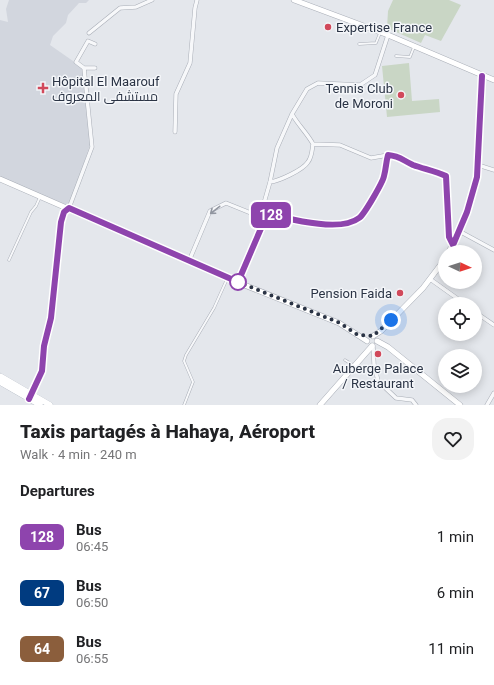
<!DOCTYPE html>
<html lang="en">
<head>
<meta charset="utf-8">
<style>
  body { margin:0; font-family:Roboto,Cairo,sans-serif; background:#f2f2f2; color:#202124; height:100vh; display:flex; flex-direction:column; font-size:15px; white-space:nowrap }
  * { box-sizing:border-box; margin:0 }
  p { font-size:13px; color:#757577 }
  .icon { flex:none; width:22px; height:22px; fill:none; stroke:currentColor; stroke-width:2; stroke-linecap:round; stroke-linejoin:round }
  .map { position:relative; height:405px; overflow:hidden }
  .drawer { display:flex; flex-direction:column; background:#fff; flex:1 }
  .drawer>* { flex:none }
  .badge { padding:0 8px; border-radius:6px; font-size:14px; line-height:26px }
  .needle { width:26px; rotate:94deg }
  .tools { position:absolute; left:438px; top:245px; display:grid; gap:8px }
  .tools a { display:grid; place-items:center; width:44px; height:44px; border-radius:50%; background:#fff; box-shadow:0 2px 10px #0003; font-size:20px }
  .you { position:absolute; width:20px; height:20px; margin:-10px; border:3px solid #fff; border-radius:50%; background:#1a73e8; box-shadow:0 0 0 6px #1a73e833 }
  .map>.badge { position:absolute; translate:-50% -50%; box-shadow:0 0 0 2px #fff }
  h2 { padding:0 20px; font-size:15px; line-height:36px }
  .round { display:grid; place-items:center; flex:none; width:42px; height:42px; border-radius:16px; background:#f2f2f2 }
  .head { display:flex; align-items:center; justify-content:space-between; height:68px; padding:0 20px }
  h1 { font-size:19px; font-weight:800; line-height:30px }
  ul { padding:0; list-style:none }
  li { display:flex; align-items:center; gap:12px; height:56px; padding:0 20px }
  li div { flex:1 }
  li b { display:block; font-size:15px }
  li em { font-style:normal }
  li .badge { min-width:44px; font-weight:700; text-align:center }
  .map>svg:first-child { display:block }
</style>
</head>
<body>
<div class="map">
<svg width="494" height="405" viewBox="0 0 494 405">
  <rect width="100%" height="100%" fill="#e4e7ec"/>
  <path fill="#d2d6de" d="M9,0H89L86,3H79L68,15L66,23L53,36L50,45L83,68L90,145L69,206L0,177V20L8,22L6,9Z"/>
  <path fill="#c9d6c5" d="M393,0H449L461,5L441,41L425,35L421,43L387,28L388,11Z
    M409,63L412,101L439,99L440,112L387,117L382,66Z"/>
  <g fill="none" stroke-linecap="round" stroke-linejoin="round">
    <g stroke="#a9aeb7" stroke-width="3">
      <path id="lane" d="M359,44L376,43L380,33
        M396,56L410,57L414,47
        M9,260L31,212L36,206L40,197
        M345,360L353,365
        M184,405L193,382L184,361L186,355L214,308L227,279"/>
    </g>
    <g stroke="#a9aeb7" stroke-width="4.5">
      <path id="street" d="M89,33L120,8L136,7L152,0
        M84,68H95
        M175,132L176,94L190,63L195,8L197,0
        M313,144L340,145L371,158L388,155L398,156L414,165L432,170L446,176L449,237L453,245
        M478,165L494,170
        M270,182C279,181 303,170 308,162C312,157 312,150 313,144C307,133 298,125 292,114
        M263,212C293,221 329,232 359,218L384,177L388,155
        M459,231L494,250
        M189,261L210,211L226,203L263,218
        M430,279L465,304
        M238,282L262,226L264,203L270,182L277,148L292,114L307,89L318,83L360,85L375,75L388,35
        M475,312L494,325
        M373,345L374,364L378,381L396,398L412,400L416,405
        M31,394L42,371L44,346L51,318L62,216L69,208L92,147L84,68L76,62L88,41L95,44
        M487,405L494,393"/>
    </g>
    <g stroke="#a9aeb7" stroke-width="6">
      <path id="secondary" d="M294,0L388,35L494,80
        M0,179L227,278L339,323L367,341
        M449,252L467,212L477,177L482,76
        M373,336L381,331L423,288L445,259
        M377,341L388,347L460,405
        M320,405L372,346"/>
    </g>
    <g stroke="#a3abb8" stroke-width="6">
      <path id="primary" d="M0,376L50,405
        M0,382L40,405"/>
    </g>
    <use href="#lane" stroke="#f7f8fa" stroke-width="2"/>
    <use href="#street" stroke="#f7f8fa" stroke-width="3.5"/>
    <use href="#secondary" stroke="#fff" stroke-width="5"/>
    <use href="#primary" stroke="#fff" stroke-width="5.5"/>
  </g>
  <defs><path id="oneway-shaft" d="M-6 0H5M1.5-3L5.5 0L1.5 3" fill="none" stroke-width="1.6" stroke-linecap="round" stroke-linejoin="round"/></defs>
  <use stroke="#9196a0" href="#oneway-shaft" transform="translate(215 210) rotate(142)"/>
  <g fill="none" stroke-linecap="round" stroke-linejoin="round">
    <g stroke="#fff" stroke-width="9">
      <path id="line" d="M29,399L42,371L44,346L51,318L61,222L64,212L69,208L238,282L262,226L263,212C284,218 340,233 359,218C364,215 383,182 384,176C386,169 386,162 388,155C400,156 402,160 413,165C424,169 435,171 446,176L449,237L453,245L467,212L477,177L482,76"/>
    </g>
    <use href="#line" stroke="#8e44ad" stroke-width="6"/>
    <path stroke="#2b3445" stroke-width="4" stroke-dasharray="0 7.2" d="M238,282L340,323L358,335L373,336L391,320"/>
  </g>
  <g fill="#d1495b" stroke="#f4f6f9" stroke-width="1.5">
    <circle cx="328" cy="27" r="4"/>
    <path d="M41 82h4v4h4v4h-4v4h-4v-4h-4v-4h4z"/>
    <circle cx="401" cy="95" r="4"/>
    <circle cx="400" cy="293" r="4"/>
    <circle cx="378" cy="354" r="4"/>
  </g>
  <circle fill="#fff" stroke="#8e44ad" stroke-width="2" cx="238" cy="282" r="8"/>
  <g text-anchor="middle" stroke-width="3" stroke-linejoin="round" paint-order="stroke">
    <g font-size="13" fill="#2b3445" stroke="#f4f6f9" text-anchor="start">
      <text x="336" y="32">Expertise France</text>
      <text x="52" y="86">Hôpital El Maarouf<tspan x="52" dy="15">مستشفى المعروف</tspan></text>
      <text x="393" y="93" text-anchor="end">Tennis Club<tspan x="393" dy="15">de Moroni</tspan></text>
      <text x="392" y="298" text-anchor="end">Pension Faida</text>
      <text x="378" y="373" text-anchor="middle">Auberge Palace<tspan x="378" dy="15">/ Restaurant</tspan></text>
    </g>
  </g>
</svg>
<div class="tools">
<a><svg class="needle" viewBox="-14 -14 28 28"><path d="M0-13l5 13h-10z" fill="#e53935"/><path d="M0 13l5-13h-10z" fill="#757577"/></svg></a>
<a><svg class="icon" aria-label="locate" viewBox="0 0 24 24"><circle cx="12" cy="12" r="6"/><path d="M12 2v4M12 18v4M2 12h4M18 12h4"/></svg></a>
<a><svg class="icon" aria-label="layers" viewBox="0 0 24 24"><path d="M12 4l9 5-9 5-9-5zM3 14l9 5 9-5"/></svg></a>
</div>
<div class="you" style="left:391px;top:320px"></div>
<b class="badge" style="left:271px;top:215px;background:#8e44ad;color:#fff">128</b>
</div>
<section class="drawer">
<div class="head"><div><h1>Taxis partagés à Hahaya, Aéroport</h1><p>Walk · 4 min · 240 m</p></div><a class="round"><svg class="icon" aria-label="heart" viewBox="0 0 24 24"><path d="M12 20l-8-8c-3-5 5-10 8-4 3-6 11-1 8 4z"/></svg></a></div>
<h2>Departures</h2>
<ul>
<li><span class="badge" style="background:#8e44ad;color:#fff">128</span><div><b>Bus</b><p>06:45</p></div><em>1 min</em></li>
<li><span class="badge" style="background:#003b80;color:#fff">67</span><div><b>Bus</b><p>06:50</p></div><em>6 min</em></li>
<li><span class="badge" style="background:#8b5e3c;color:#fff">64</span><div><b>Bus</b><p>06:55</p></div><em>11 min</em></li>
</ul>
</section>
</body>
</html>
